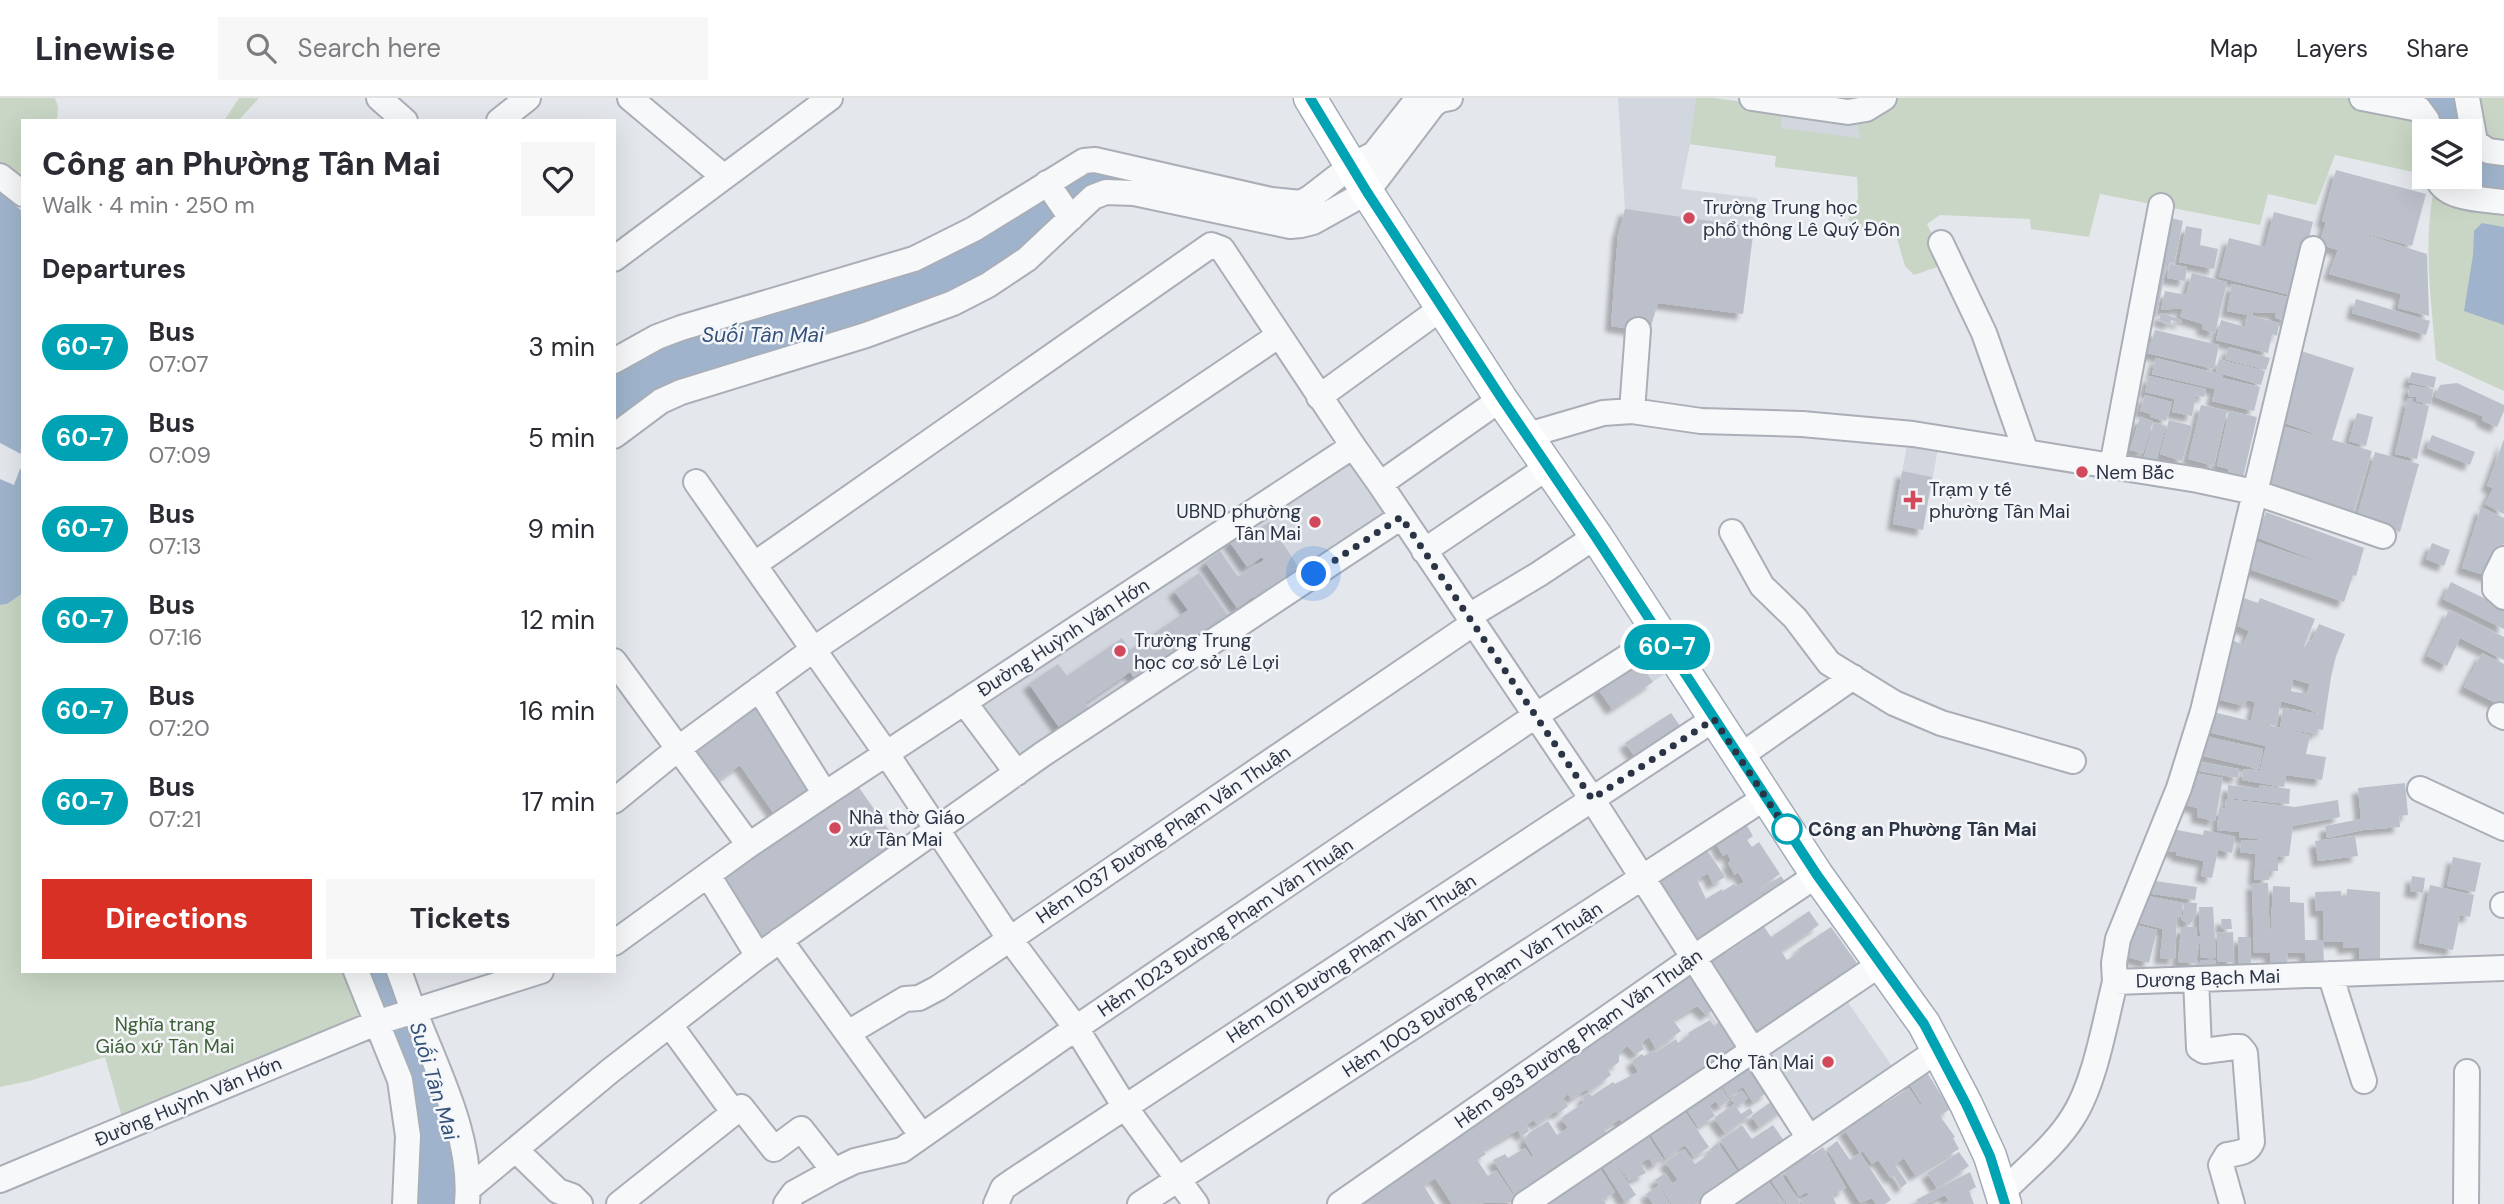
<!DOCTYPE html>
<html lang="en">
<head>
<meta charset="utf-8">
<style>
  body { margin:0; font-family:"DM Sans",sans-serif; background:#f7f7f7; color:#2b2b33; height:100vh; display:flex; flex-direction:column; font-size:26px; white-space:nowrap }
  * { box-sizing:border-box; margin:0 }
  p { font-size:23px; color:#7c7c81 }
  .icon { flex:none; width:38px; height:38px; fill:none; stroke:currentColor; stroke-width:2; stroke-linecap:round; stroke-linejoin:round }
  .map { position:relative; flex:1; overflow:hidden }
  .sheet { position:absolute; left:21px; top:21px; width:595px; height:854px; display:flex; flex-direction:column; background:#fff; border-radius:0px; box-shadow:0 7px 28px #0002 }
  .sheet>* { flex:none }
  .badge { padding:0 14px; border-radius:23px; font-size:24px; line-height:46px }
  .tools { position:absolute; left:2412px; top:21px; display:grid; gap:14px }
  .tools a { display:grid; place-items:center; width:70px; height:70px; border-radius:0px; background:#fff; box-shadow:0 7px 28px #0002; font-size:35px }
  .you { position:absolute; width:35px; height:35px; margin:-18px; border:5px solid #fff; border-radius:50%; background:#1a73e8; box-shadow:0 0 0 10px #1a73e833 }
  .map>.badge { position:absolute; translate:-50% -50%; box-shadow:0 0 0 4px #fff }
  h2 { padding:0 21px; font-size:26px; line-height:63px }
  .round { display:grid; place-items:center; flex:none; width:74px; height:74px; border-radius:0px; background:#f7f7f7 }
  .overview { display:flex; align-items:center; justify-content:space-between; height:119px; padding:0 21px }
  h1 { font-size:33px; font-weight:800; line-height:52px }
  .primary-button { display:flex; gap:14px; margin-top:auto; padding:14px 21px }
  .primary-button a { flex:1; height:80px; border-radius:0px; background:#d93025; color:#fff; font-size:28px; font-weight:800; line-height:80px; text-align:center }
  .primary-button a+a { background:#f7f7f7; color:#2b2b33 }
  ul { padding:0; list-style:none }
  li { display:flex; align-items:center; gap:21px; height:91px; padding:0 21px }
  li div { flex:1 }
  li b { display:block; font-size:26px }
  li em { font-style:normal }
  li .badge { min-width:77px; font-weight:700; text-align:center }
  header { display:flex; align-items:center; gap:42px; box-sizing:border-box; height:98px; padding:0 35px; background:#fff; border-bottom:2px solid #e1e1e2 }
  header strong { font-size:33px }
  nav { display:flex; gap:38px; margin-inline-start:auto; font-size:24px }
  .search { width:490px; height:63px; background:#f7f7f7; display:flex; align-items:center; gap:18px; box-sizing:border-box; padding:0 24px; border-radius:0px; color:#7c7c81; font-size:26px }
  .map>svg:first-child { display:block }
</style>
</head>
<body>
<header>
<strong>Linewise</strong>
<div class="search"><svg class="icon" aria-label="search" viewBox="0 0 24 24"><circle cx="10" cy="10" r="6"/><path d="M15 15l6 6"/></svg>Search here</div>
<nav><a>Map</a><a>Layers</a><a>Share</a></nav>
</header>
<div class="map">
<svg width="2504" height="1106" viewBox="0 0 2504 1106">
  <defs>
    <filter id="shadow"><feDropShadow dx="-6" dy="6" stdDeviation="2" flood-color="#0004"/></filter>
  </defs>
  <rect width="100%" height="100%" fill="#e4e7ec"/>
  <path fill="#d2d6de" d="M1618,0H1713L1855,20L1862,40L1857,79L1775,69L1776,58L1690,46L1681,91L1757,100L1743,216L1658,205L1649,234L1618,136L1625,111Z
    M1908,341L1939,345L1923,432L1893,426Z
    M1347,357L1388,419L1019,665L975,606Z
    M1654,550L1669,573L1612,611L1596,588Z
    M1845,900L1894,971L1811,1028L1762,956Z"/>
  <path fill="#c9d6c5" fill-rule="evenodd" d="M0,0H55L58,9L57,23H23V87L0,69Z
    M239,0H259L238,23H224Z
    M1696,0H1713L1783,9L1781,30L1861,40L1849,0H2504V293L2436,262C2432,207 2423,151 2433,96L2418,75L2335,57L2316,107L2268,96L2260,127L2100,96L2089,139L2031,131L2030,121L1940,117L1927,126L1946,166L1914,177L1905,168L1894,130L1862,131L1848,122L1858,100L1857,79L1775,69L1776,58L1690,46ZM2424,33H2469V79H2424Z
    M23,495V873H350L367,921L123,1023L105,959L29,983L0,989V507L7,506Z"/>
  <path fill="#9fb4cc" d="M2399,0H2460L2466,33H2436Z
    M2469,47L2504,62V97L2461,90L2444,79H2469Z
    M1081,71L1283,112L1352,76L1371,78L1310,118L1121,86L985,180L614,329V272L640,255L907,170Z
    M0,94L23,114V357L0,345Z
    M2482,125L2504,129V227L2464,213L2473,157L2474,133Z
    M23,370V495L7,506L0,507V381L14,387L20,371Z
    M364,873H391L454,1037L461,1106H413L416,1038Z"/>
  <path fill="#bbc0ca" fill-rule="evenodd" filter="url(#shadow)" d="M2336,72L2426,96L2412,148L2345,130L2427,156L2429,218L2398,210L2401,196L2329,176L2338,152L2319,146L2326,124L2322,123Z
    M1625,111L1754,129L1743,216L1658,205L1649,234L1611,228L1618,136Z
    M2274,114L2313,124L2294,198L2219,179L2229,140L2265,149Z
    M2171,120L2183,123L2174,166L2162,163Z
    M2186,128L2202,131L2200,147L2218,151L2214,171L2179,164Z
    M2160,165L2167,166L2156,219L2150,218Z
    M2170,166L2187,169L2185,183L2167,180Z
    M2192,175L2227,184L2215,235L2202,231L2203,226L2180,219L2183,210L2161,212L2165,193L2186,197Z
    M2232,186L2292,200L2287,223L2276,220L2275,215L2253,214L2252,218L2279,225L2277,238L2272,236L2268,255L2216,242L2221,222L2245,229L2248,217L2227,213Z
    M2356,201L2430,223L2426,237L2352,215Z
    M2161,215L2182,222L2181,225L2171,222L2170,226L2159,222Z
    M2155,232L2219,247L2214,271L2143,254L2145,244L2151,245Z
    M2229,249L2270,260L2266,272L2225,261Z
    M2295,251L2354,270L2332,342L2277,322Z
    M2156,260L2216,275L2219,261L2265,273L2261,287L2223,276L2222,280L2260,289L2254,313L2212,303L2215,291L2152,276Z
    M2412,274L2436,279L2434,290L2408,284Z
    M2149,278L2206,291L2204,299L2196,297L2192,318L2172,314L2175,301L2145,294Z
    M2457,285L2504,307V313L2497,329L2483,323L2482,318L2435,299L2440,287Z
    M2410,287L2433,291L2431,306L2416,303L2417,299L2408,298Z
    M2145,297L2172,304L2166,323L2150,319L2151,316L2140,313Z
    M2408,300L2413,301L2412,304L2429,308L2417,361L2395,356Z
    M2201,307L2227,313L2214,368L2188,361Z
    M2229,313L2257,319L2241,388L2226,385L2229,371L2217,368Z
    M2357,315L2373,319L2366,348L2349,343Z
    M2140,319L2153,323L2143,355L2130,352Z
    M2169,322L2192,328L2182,363L2160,356Z
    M2154,324L2166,328L2155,366L2143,362Z
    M2279,327L2372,353L2353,416L2261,391Z
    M2432,337L2475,354L2470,367L2427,350Z
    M2504,341V416L2485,406L2493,390L2487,388Z
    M2375,354L2419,366L2400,434L2356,422Z
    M1902,373L1932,379L1923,432L1893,426Z
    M2481,409L2504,420V445L2491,479L2462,470Z
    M2266,414L2364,450L2356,478L2353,477L2344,504L2249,471L2258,444L2337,471L2256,439Z
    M1269,424L1299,470L1279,483L1282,489L1257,505L1253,499L1237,510L1205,464L1220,453L1238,479L1264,462L1262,459L1247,469L1229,443L1245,433L1248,438Z
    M2432,445L2450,452L2444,468L2426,461Z
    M1199,475L1231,522L1137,584L1130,574L1085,605L1092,615L1063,635L1029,586L1058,566L1067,578L1122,540L1130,552L1188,512L1174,493Z
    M2451,484L2504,510V531L2443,501Z
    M2241,499L2258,505L2260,500L2315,521L2302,553L2309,542L2312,543L2319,526L2345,536L2336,558L2331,579L2323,632L2318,631L2317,636L2285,631L2310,637L2306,656L2326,659L2322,682L2286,677L2284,689L2242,682L2244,671L2260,673L2266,648L2208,634L2213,614L2280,630L2283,610L2320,616L2303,609L2281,603L2276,628L2251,622L2255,604L2247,602L2245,608L2216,601L2226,539L2243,547L2249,533L2231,525ZM2293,581L2310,586L2306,596L2291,593Z
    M2449,512L2504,539V562L2460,540L2447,568L2427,558Z
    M2482,555L2504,566V609L2464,589Z
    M1637,561L1653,584L1612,611L1596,588Z
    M759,600L818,692L777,720L740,667L711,687L687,652Z
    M1671,615L1683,632L1638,663L1625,645Z
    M2207,639L2263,651L2259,671L2203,658Z
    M2198,664L2239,671L2238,680L2197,672Z
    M2189,674L2223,680L2215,723L2197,719V710L2186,707Z
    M855,684L901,749L761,847L717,780Z
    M2405,685L2408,717L2399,718L2400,729L2363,732L2327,740L2325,728L2361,721L2358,690Z
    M2228,687L2259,691L2260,687L2290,691L2289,706L2227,700Z
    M2226,701L2295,709L2338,702L2340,719L2293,728L2289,758L2278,759V773H2268L2269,782H2254L2256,756L2240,754L2242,742L2275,743L2239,739L2240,734L2217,732L2219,710L2225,711Z
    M1746,726L1753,738L1747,742L1752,749L1759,744L1780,776L1759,791L1766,802L1695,853L1654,778L1705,749L1725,779L1713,786L1708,775L1697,782L1706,801L1722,791L1723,793L1734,786L1736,788L1744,784L1738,774L1735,777L1728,765L1731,763L1727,755L1723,758L1713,739Z
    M2172,731L2203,737L2204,732L2235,739L2232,755L2218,752L2212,780L2201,778L2204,763L2176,757L2177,754L2168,753Z
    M2355,738L2358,758L2318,763L2315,743Z
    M2453,759L2481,765L2475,794L2447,788Z
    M1781,778L1789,790L1769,803L1761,791Z
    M2412,778L2425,780L2423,795L2410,793Z
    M2148,782L2197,789L2195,802L2146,795Z
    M2252,785H2268L2270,849L2273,788L2290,789V804L2304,805L2305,842H2323L2324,869H2305V855H2288L2287,868L2270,867V855H2254Z
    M2430,787L2474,797L2470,819L2460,817L2453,852L2419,845Z
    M2347,791L2380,794V866L2359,868V849L2343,850V844H2324L2323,813H2316L2315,794L2341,793V799H2347Z
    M2148,798L2183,805L2181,819L2177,818L2175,861L2160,860L2163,831L2132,823Z
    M2184,805H2197L2196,818L2189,827L2181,821L2183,817Z
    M2199,809H2213L2216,860H2201Z
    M1809,813L1819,827L1781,853L1787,862L1800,854L1798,851L1831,829L1864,875L1851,884L1845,875L1835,882L1826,893L1823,889L1811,897L1813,901L1780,930L1774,923L1765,928L1769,933L1757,942L1730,902L1734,900L1731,895L1724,900L1698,862L1722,850L1726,855L1753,837L1752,835L1763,827L1771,839Z
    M2221,821H2231L2232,831H2222Z
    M2132,826L2157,832L2149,865L2124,858Z
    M2181,829H2197L2196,838L2200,839L2196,865L2178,864Z
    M2233,834L2234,864H2218L2217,835Z
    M2238,839H2250L2251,866H2239Z
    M2200,862H2216V871H2200Z
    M1692,875L1741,949L1655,1003L1657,1006L1623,1026L1620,1021L1604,1031L1609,1038L1560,1069L1559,1067L1543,1076L1547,1083L1524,1091L1515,1097L1493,1062L1505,1056L1508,1060L1525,1050L1532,1060L1533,1057L1524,1042L1529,1035L1548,1023L1557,1037L1568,1030L1561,1020L1585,1004L1582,1000L1588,995L1592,998L1613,984L1615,986L1638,974L1632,963L1642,956L1644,958L1654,952L1656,954L1676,941L1678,945L1689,937L1688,935L1710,922L1714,928L1721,922L1714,911L1706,917L1697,908L1673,922L1681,933L1656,951L1649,939L1641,945L1644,951L1636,956L1627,948L1619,955V964L1608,972L1611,977L1589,994L1587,991L1571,1001L1568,996L1563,1000L1568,1008L1558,1016L1556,1013L1537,1026L1534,1022L1526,1027L1529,1033L1522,1038L1518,1032L1483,1052L1486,1056L1477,1062L1488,1078L1496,1072L1518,1104L1452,1106L1435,1080L1424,1088L1435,1106H1353L1535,980L1538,985L1553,974L1552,971L1656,897L1659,901L1666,896L1662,890Z
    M1755,965L1768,994L1753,1004L1743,989L1738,992L1731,981Z
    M1923,968L1950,1011L1940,1018L1955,1039L1953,1040L1959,1051L1915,1077L1904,1060L1895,1067L1907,1085L1901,1090L1894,1078L1891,1080L1878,1062L1872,1066L1863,1053L1860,1055L1844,1031L1862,1019L1859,1014L1880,1003L1883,1007L1909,990L1921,1008L1922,1006L1905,979Z
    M1728,977L1738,994L1729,999L1719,982Z
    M1716,982L1729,1002L1719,1009L1716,1003L1709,1008L1715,1018L1698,1029L1684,1007Z
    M1741,992L1748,1000L1737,1009L1731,1001Z
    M1777,1000L1785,1010L1759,1029L1751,1018Z
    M1734,1006L1741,1016L1750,1010L1753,1015L1725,1035L1714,1020Z
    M1681,1008L1709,1049L1694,1059L1685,1047L1666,1060L1646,1030Z
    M1742,1027L1752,1041L1773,1027L1789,1050L1742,1075L1720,1042Z
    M1644,1032L1663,1061L1653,1067L1649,1060L1641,1065L1627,1042Z
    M1627,1043L1646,1075L1629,1083L1614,1061L1623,1055L1618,1048Z
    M1837,1043L1850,1062L1860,1055L1891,1102L1885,1106H1876L1872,1100L1860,1105L1827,1051Z
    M1718,1045L1741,1079L1732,1085L1729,1079L1711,1090L1714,1093L1695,1106H1672L1655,1082L1665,1075L1672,1086L1678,1082L1665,1064L1684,1051L1695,1066L1712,1054L1710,1051Z
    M1823,1049L1846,1090L1832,1097L1836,1106H1803L1801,1101L1809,1097L1807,1094L1799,1098L1784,1073L1801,1063L1798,1058L1808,1053L1811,1057Z
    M1959,1054L1969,1068L1937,1090L1927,1075Z
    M1610,1057L1636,1097L1625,1104L1599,1063Z
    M1596,1065L1615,1094L1603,1101L1606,1106H1546L1580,1075L1593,1094L1581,1074Z
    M1777,1071L1798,1101L1800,1106H1787L1768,1077Z
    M1970,1074L1976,1089L1969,1093L1974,1106H1942L1949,1103L1945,1097L1926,1106H1919L1916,1102Z
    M1767,1082L1785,1106H1727Z
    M1658,1088L1670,1106H1653L1646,1096Z"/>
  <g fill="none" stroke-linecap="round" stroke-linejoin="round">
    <g stroke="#a9aeb7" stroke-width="28">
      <path id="minor" d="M379,0L405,23
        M630,0L724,79
        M1752,0L1848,14L1866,11L1884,0
        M2362,0L2419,11L2427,22L2429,33
        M2467,0L2475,44L2488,53L2504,55
        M499,23L528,0
        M0,78L23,96
        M2437,79C2444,102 2483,101 2504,104
        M1047,85L1071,120
        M1941,145L1984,235L2026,354
        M614,161L830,0
        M614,263L657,239L681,230L914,161L974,131L1084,63L1095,62L1271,102L1301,105L1311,99L1351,68L1374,56L1416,3
        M1319,299L1443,209
        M1632,313L1638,232
        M1528,337L1603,315L1632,313L1701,323L1802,326L1913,336L2198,382L2254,394L2383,438
        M614,338L661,303L681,294L866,237L953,205L988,187L1027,161L1093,99L1106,94L1134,95L1290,128L1301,127L1313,124L1367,94L1433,7L1440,2L1450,0
        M2112,368L2161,108
        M696,384L886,655L1009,840L1076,930L1125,1009L1196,1106
        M1380,386L1592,701L1809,1040
        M1732,434L1762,488L1795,520L1829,565L1894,605L1941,625L2073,663
        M1424,453L1548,369
        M2504,461L2495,479V491L2504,499
        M755,466L1211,147L1222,151L1353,348
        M1469,518L1539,476L1596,438
        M614,563L749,747
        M759,591L825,696
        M964,604L1017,675
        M2500,617L2504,619
        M1739,659L1853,579
        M2420,691L2504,730
        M614,703L679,650L814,551L1278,238
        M708,777L758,858
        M2503,807H2504
        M780,842L922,1038
        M614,845L749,747L825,696L1353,348L1380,386L1501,301
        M356,873L400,982L408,1038L405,1106
        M399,873L409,901
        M2330,876L2364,983
        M2196,881L2199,950L2204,953L2235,949H2240L2245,955L2252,1044C2248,1055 2238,1055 2227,1057L2221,1067L2232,1106
        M2115,884L2114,865L2118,841L2179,690L2203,613L2313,151
        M414,912C437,973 473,1039 467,1105
        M670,927L734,1015
        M848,935L905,901L919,900L938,890L1474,525
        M517,1053L558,1093L572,1098L580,1106
        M0,1082L376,925L541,873
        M468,1091L610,973L758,858L1043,656L1401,419
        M2002,1095C2025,1071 2055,1048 2073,1019C2095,985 2105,924 2115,884L2504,870
        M619,1106L741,1009L774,1051L801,1031L834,1073
        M786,1106L794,1095L834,1073L855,1063L902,1052L1076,930L1535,618L1660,538
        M996,1106L1003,1090L1013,1083L1714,621
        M1140,1106L1766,699
        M1340,1106L1693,860L1817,777
        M1525,1106L1882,865
        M1713,1106L1938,952
        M2466,1106L2467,974"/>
    </g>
    <g stroke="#a3abb8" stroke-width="35">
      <path id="major" d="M1310,0L1367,94L1501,301L1596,438L1817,777L1924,926L1966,1006L1990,1058L2005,1106"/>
    </g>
    <use href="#minor" stroke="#f7f8fa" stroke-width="24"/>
    <use href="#major" stroke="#fff" stroke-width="32"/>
  </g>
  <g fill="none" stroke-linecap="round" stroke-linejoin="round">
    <g stroke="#fff" stroke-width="16">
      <path id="line" d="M1310,0L1367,94L1502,301L1595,438L1817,777L1924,926L1966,1006L1990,1058L2005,1106"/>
    </g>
    <use href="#line" stroke="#00a3b4" stroke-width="10"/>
    <path stroke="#2b3445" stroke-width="7" stroke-dasharray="0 12.6" d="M1314,476L1401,419L1592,701L1714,621L1791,738L1787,731"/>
  </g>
  <g fill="#d1495b" stroke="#f4f6f9" stroke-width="2.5">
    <circle cx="1689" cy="120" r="7"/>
    <circle cx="2082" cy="374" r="7"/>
    <path d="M1909.5 391.5h7v7h7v7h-7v7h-7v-7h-7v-7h7z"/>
    <circle cx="1315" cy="424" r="7"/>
    <circle cx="1120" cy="553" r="7"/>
    <circle cx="835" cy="730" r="7"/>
    <circle cx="1828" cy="964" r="7"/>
  </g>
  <circle fill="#fff" stroke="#00a3b4" stroke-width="3.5" cx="1787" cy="731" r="14"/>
  <g text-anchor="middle" stroke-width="5" stroke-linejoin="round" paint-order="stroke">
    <g font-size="19" fill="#2b3445" stroke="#f4f6f9" text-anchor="start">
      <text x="1703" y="116">Trường Trung học<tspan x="1703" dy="22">phổ thông Lê Quý Đôn</tspan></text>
      <text x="2096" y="381">Nem Bắc</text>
      <text x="1929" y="398">Trạm y tế<tspan x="1929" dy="22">phường Tân Mai</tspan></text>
      <text x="1301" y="420" text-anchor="end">UBND phường<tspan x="1301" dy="22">Tân Mai</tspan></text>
      <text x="1134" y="549">Trường Trung<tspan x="1134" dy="22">học cơ sở Lê Lợi</tspan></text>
      <text x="849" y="726">Nhà thờ Giáo<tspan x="849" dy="22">xứ Tân Mai</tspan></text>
      <text x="1814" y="971" text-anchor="end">Chợ Tân Mai</text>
    </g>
    <g font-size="19" fill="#2b3445" stroke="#f4f6f9">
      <text transform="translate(1063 539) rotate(-33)" y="7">Đường Huỳnh Văn Hớn</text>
      <text transform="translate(1163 736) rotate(-34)" y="7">Hẻm 1037 Đường Phạm Văn Thuận</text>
      <text transform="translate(1225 829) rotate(-34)" y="7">Hẻm 1023 Đường Phạm Văn Thuận</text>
      <text transform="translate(1351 860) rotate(-33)" y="7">Hẻm 1011 Đường Phạm Văn Thuận</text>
      <text transform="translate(2208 880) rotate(-2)" y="7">Dương Bạch Mai</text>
      <text transform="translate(1472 891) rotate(-33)" y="7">Hẻm 1003 Đường Phạm Văn Thuận</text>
      <text transform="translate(1578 940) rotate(-35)" y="7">Hẻm 993 Đường Phạm Văn Thuận</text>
      <text transform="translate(188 1003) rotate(-23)" y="7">Đường Huỳnh Văn Hớn</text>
    </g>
    <g font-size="19" font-weight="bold" fill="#2b3445" stroke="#f4f6f9" text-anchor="start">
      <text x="1808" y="738">Công an Phường Tân Mai</text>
    </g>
    <g font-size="19" fill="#3f6138" stroke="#f4f6f9">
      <text x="165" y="933">Nghĩa trang<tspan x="165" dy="22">Giáo xứ Tân Mai</tspan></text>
    </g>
    <g font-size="21" font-style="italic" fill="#34527a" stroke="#f4f6f9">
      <text x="763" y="244">Suối Tân Mai</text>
      <text transform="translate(434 983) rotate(73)" y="7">Suối Tân Mai</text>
    </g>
  </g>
</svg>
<div class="tools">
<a><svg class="icon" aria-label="layers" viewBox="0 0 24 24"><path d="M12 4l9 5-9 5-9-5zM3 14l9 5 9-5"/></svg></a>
</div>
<div class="you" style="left:1314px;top:476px"></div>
<b class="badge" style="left:1667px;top:549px;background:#00a3b4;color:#fff">60-7</b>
<section class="sheet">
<div class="overview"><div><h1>Công an Phường Tân Mai</h1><p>Walk · 4 min · 250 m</p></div><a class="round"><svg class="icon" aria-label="heart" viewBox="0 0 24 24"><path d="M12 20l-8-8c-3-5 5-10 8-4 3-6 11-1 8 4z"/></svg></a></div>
<h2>Departures</h2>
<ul>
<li><span class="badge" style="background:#00a3b4;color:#fff">60-7</span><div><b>Bus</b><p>07:07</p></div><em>3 min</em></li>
<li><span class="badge" style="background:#00a3b4;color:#fff">60-7</span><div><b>Bus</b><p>07:09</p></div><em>5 min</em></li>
<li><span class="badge" style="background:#00a3b4;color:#fff">60-7</span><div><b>Bus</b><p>07:13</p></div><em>9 min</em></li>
<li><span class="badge" style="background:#00a3b4;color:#fff">60-7</span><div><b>Bus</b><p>07:16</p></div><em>12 min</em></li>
<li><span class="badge" style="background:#00a3b4;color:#fff">60-7</span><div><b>Bus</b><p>07:20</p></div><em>16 min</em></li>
<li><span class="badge" style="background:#00a3b4;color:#fff">60-7</span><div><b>Bus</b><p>07:21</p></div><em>17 min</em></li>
</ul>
<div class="primary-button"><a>Directions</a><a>Tickets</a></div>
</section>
</div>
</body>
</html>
